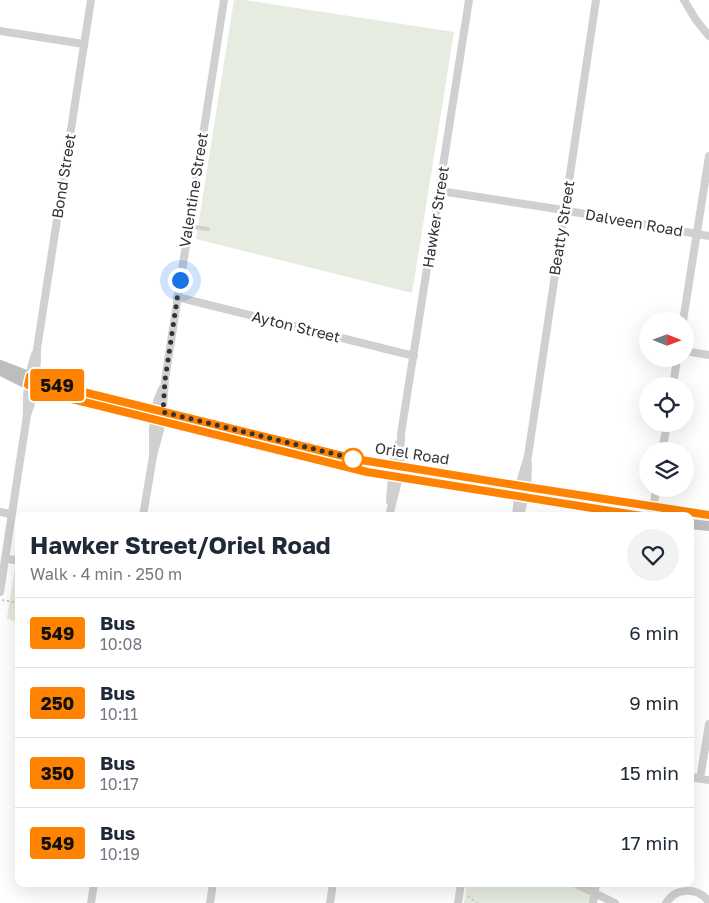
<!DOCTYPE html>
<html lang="en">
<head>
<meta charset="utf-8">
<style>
  body { margin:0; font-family:"Golos Text",sans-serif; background:#f2f2f3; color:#1f2937; height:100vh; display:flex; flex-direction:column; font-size:19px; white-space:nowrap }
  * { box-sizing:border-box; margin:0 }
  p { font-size:16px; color:#747a83 }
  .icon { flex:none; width:28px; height:28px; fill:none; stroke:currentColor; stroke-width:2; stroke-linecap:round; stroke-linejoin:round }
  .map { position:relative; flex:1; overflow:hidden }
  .panel { position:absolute; left:15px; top:512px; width:679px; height:375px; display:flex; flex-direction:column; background:#fff; border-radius:10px; box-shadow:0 5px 20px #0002 }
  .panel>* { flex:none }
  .badge { padding:0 10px; border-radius:4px; font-size:18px; line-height:32px }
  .needle { width:32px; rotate:91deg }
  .tools { position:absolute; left:639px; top:312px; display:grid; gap:10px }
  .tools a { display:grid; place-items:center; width:55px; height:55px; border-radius:50%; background:#fff; box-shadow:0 5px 20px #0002; font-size:25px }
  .you { position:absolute; width:25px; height:25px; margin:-12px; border:4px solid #fff; border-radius:50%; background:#1a73e8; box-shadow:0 0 0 8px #1a73e833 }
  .map>.badge { position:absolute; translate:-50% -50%; box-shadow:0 0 0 2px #fff }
  .round { display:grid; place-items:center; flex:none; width:52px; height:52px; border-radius:26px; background:#f2f2f3 }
  .head { display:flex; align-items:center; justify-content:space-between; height:85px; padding:0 15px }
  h1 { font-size:24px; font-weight:700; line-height:38px }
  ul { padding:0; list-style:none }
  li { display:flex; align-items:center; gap:15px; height:70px; padding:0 15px; border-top:1px solid #e0e1e3 }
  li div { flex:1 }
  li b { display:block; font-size:19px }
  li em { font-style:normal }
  li .badge { min-width:55px; font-weight:700; text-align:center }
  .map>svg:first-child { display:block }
</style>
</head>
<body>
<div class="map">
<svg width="709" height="903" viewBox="0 0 709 903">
  <rect width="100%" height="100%" fill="#fff"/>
  <path fill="#e6ecdf" d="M234,0H244L454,32L412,293L196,239Z
    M19,566V624L7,618L15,567Z
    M467,884H568L591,895L589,903H464Z"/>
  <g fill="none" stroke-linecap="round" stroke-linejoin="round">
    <path stroke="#cdcdcd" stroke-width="2" stroke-dasharray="2.5 2.5" stroke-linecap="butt" d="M2,600L19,603
      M468,896L477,903"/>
    <path stroke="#d0d0d0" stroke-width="4" d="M188,226L208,229"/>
    <path stroke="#d0d0d0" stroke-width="8" d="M684,0L696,20L709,36
      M0,31L84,44
      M440,191L557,209L709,236
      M177,297L414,356
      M683,321L709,156
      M685,351L709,355
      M673,386L677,359
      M27,415C36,394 37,371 37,349L91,0
      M662,451L667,424
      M153,456L162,422L165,380L224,0
      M392,466L399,443
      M400,468L401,434L469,0
      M390,501L392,476
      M0,512L11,514
      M143,516L153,456V429L156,410L157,401L162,389
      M389,516L399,477
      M516,516L519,486L528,456L596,0
      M520,516L527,487L528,463
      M652,516L656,489
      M5,558L19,561
      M0,592L27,415C26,395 29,373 35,354
      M690,777L709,780
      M700,779L709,724
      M576,884L615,903
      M91,903L94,884
      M210,903L213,884
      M330,903L333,884
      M458,903L461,884
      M593,903L596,884
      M666,903C676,887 698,887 709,902"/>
    <path stroke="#bdbdbd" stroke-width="10" d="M0,365L42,381L71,389L355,459C472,481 591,496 709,515
      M3,372L35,388L72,399L367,472L642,516
      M690,524L709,526"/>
  </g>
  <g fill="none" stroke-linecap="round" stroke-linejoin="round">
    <g stroke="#fff" stroke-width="11">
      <path id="line" d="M642,516L367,472L72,399L40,390L28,385L30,376L71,389L355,459L533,488L709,515"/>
    </g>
    <use href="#line" stroke="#ff8200" stroke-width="8"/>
    <path stroke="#333" stroke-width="5" stroke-dasharray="0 9" d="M180,280L165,380L163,412L355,459H353"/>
  </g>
  <circle fill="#fff" stroke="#ff8200" stroke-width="2.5" cx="353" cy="459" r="10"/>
  <g text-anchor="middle" stroke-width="5" stroke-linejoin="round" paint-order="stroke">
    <g font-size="15" fill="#333" stroke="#fff">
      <text transform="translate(64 176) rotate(-81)" y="5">Bond Street</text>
      <text transform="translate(194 190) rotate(-81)" y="5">Valentine Street</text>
      <text transform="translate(436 217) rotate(-81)" y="5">Hawker Street</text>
      <text transform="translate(634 223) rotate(10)" y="5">Dalveen Road</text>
      <text transform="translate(562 228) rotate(-81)" y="5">Beatty Street</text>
      <text transform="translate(296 327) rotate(14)" y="5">Ayton Street</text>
      <text transform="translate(412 454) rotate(9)" y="5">Oriel Road</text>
    </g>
  </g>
</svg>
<div class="tools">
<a><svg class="needle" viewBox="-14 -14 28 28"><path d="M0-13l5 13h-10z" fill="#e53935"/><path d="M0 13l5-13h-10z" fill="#747a83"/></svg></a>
<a><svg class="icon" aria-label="locate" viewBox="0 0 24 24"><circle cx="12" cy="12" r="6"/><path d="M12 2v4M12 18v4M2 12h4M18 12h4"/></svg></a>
<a><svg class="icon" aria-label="layers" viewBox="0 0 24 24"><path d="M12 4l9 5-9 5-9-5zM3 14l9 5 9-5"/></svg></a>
</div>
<div class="you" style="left:180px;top:280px"></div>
<b class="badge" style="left:57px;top:385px;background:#ff8200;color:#111">549</b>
<section class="panel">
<div class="head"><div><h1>Hawker Street/Oriel Road</h1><p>Walk · 4 min · 250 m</p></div><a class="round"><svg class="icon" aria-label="heart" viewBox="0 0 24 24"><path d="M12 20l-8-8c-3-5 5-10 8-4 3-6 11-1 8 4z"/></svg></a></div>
<ul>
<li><span class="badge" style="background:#ff8200;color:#111">549</span><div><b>Bus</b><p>10:08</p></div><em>6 min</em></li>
<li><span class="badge" style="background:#ff8200;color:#111">250</span><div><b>Bus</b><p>10:11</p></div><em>9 min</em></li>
<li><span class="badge" style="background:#ff8200;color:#111">350</span><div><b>Bus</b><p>10:17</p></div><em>15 min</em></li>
<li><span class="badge" style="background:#ff8200;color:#111">549</span><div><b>Bus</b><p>10:19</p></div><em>17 min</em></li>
</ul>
</section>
</div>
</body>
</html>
